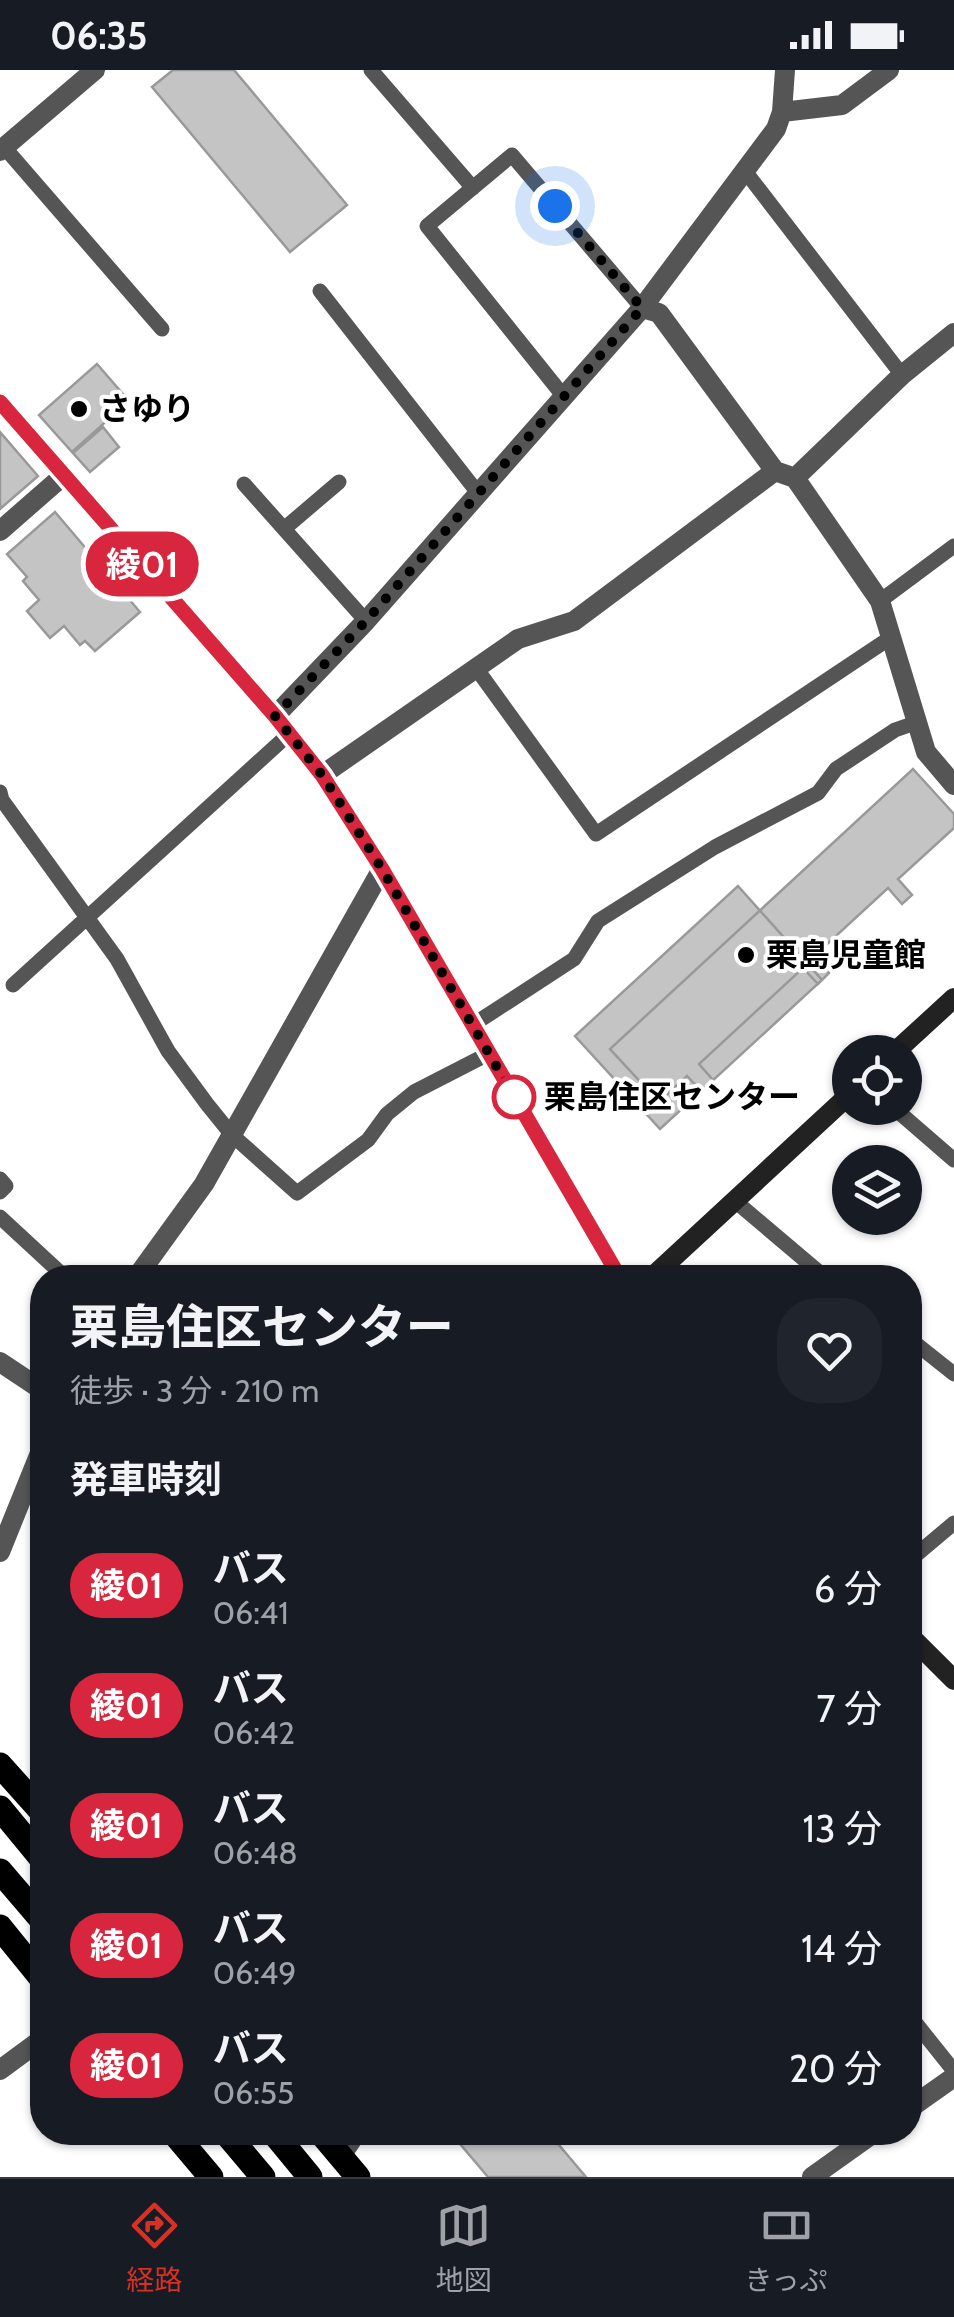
<!DOCTYPE html>
<html lang="ja">
<head>
<meta charset="utf-8">
<style>
  body { margin:0; font-family:Cabin,"Noto Sans JP",sans-serif; background:#20242c; color:#f1f3f6; height:100vh; display:flex; flex-direction:column; font-size:38px; white-space:nowrap }
  * { box-sizing:border-box; margin:0 }
  p { font-size:32px; color:#9ea1a6 }
  .icon { flex:none; width:55px; height:55px; fill:none; stroke:currentColor; stroke-width:2; stroke-linecap:round; stroke-linejoin:round }
  .map { position:relative; flex:1; overflow:hidden }
  .sheet { position:absolute; left:30px; top:1195px; width:892px; height:880px; display:flex; flex-direction:column; background:#171b24; border-radius:40px; box-shadow:0 2px 8px #0004 }
  .sheet>* { flex:none }
  .badge { padding:0 20px; border-radius:32px; font-size:35px; line-height:65px }
  .fabs { position:absolute; left:832px; top:965px; display:grid; gap:20px }
  .fabs a { display:grid; place-items:center; width:90px; height:90px; border-radius:50%; background:#171b24; box-shadow:0 2px 8px #0004; font-size:50px }
  .you { position:absolute; width:50px; height:50px; margin:-25px; border:8px solid #fff; border-radius:50%; background:#1a73e8; box-shadow:0 0 0 15px #1a73e833 }
  .map>.badge { position:absolute; translate:-50% -50%; box-shadow:0 0 0 5px #fff }
  h2 { padding:0 40px; font-size:38px; line-height:90px }
  .round { display:grid; place-items:center; flex:none; width:105px; height:105px; border-radius:40px; background:#20242c }
  .summary { display:flex; align-items:center; justify-content:space-between; height:170px; padding:0 40px }
  h1 { font-size:48px; font-weight:700; line-height:75px }
  ul { padding:0; list-style:none }
  li { display:flex; align-items:center; gap:30px; height:120px; padding:0 40px }
  li div { flex:1 }
  li b { display:block; font-size:38px }
  li em { font-style:normal }
  li .badge { min-width:110px; font-weight:700; text-align:center }
  .status { display:flex; justify-content:space-between; align-items:center; height:70px; padding:0 50px; background:#171b24; direction:ltr }
  .status svg { height:28px; fill:currentColor }
  .menu { display:flex; justify-content:space-around; align-items:center; height:140px; border-top:2px solid #363941; background:#171b24; font-size:28px; color:#9ea1a6 }
  .menu a { display:grid; justify-items:center; gap:5px }
  .menu .selected { color:#d93025 }
  .map>svg:first-child { display:block }
</style>
</head>
<body>
<div class="status"><b>06:35</b><svg viewBox="0 0 49 12"><path d="M0 12V9h3v3zM5 12V6h3v6zM10 12V3h3v9zM15 12V0h3v12zM26 1h20v11H26zM47 4h2v5h-2z"/></svg></div>
<div class="map">
<svg width="954" height="2107" viewBox="0 0 954 2107">
  <rect width="100%" height="100%" fill="#fff"/>
  <path fill="#c4c4c4" stroke="#999" stroke-width="2.5" d="M173,0H234L347,135L290,182L152,17Z
    M97,294L129,331L72,382L39,345Z
    M103,357L119,377L90,402L73,383Z
    M0,362L38,406L0,439Z
    M55,442L140,542L95,581L85,571L80,575L64,556L50,568L27,541L39,530L23,511L27,507L7,484Z
    M913,699L954,744V758L898,809L912,825L902,834L888,818L813,887L829,903L818,914L803,898L699,994L713,1010L701,1021L687,1006L659,1032L610,979Z
    M738,816L822,910L660,1059L575,966Z
    M450,2062H548L586,2107H488Z"/>
  <g fill="none" stroke-linecap="round" stroke-linejoin="round">
    <path stroke="#555" stroke-width="15" d="M371,0L473,118
      M4,77L162,259
      M745,101L902,305
      M320,221L478,423
      M565,328L427,156L512,85L642,238
      M244,414L366,551
      M285,458L339,412
      M880,531L954,476
      M476,598L596,764L890,568
      M0,722L2,730L117,889L168,981L207,1034L232,1065L297,1123L368,1070L387,1044L414,1022L488,984
      M13,915L289,664
      M471,956L574,889L598,851L715,777L818,723L836,699L895,660L915,653
      M894,1038L954,1090
      M0,1109L6,1116L0,1122
      M735,1131L826,1208
      M0,1147L66,1208
      M910,1269L954,1304
      M910,1490L954,1453
      M910,1946L954,2001"/>
    <path stroke="#555" stroke-width="20" d="M782,42L842,35L889,0
      M0,81L95,0
      M642,238L659,243L775,401L795,408L880,531L926,682L954,715
      M795,408L902,305L954,263
      M0,461L64,405
      M275,646L366,551L642,238L776,59L782,42L785,0
      M322,705L518,569L574,551L775,401
      M136,1208L204,1114L382,799
      M0,1292L42,1320
      M0,1482L42,1378
      M0,2000L42,1969
      M910,2038L954,2007
      M341,2086L357,2062
      M812,2107L875,2062"/>
    <path stroke="#222" stroke-width="20" d="M0,332L275,646L322,705L382,799L620,1208
      M895,982L954,928
      M651,1208L850,1024
      M910,1566L954,1610"/>
    <path stroke="#000" stroke-width="25" d="M0,1695L42,1742
      M0,1738L42,1789
      M0,1801L42,1850
      M0,1857L42,1909
      M173,2062L211,2107
      M225,2062L263,2107
      M273,2062L310,2107
      M320,2062L358,2107"/>
  </g>
  <g fill="none" stroke-linecap="round" stroke-linejoin="round">
    <g stroke="#fff" stroke-width="22">
      <path id="line" d="M0,332L275,646L322,705L382,799L620,1208"/>
    </g>
    <use href="#line" stroke="#d7263d" stroke-width="15"/>
    <path stroke="#000" stroke-width="10" stroke-dasharray="0 18" d="M514,1027L382,799L322,705L275,646L366,551L642,238L555,136"/>
  </g>
  <g fill="#000" stroke="#fff" stroke-width="4">
    <circle cx="79" cy="339" r="10"/>
    <circle cx="746" cy="885" r="10"/>
  </g>
  <circle fill="#fff" stroke="#d7263d" stroke-width="5" cx="514" cy="1027" r="20"/>
  <g text-anchor="middle" stroke-width="8" stroke-linejoin="round" paint-order="stroke">
    <g font-size="32" font-weight="bold" fill="#000" stroke="#fff" text-anchor="start">
      <text x="99" y="350">さゆり</text>
      <text x="766" y="896">栗島児童館</text>
    </g>
    <g font-size="32" font-weight="bold" fill="#000" stroke="#fff" text-anchor="start">
      <text x="544" y="1038">栗島住区センター</text>
    </g>
  </g>
</svg>
<div class="fabs">
<a><svg class="icon" aria-label="locate" viewBox="0 0 24 24"><circle cx="12" cy="12" r="6"/><path d="M12 2v4M12 18v4M2 12h4M18 12h4"/></svg></a>
<a><svg class="icon" aria-label="layers" viewBox="0 0 24 24"><path d="M12 4l9 5-9 5-9-5zM3 14l9 5 9-5"/></svg></a>
</div>
<div class="you" style="left:555px;top:136px"></div>
<b class="badge" style="left:142px;top:494px;background:#d7263d;color:#fff">綾01</b>
<section class="sheet">
<div class="summary"><div><h1>栗島住区センター</h1><p>徒歩 · 3 分 · 210 m</p></div><a class="round"><svg class="icon" aria-label="heart" viewBox="0 0 24 24"><path d="M12 20l-8-8c-3-5 5-10 8-4 3-6 11-1 8 4z"/></svg></a></div>
<h2>発車時刻</h2>
<ul>
<li><span class="badge" style="background:#d7263d;color:#fff">綾01</span><div><b>バス</b><p>06:41</p></div><em>6 分</em></li>
<li><span class="badge" style="background:#d7263d;color:#fff">綾01</span><div><b>バス</b><p>06:42</p></div><em>7 分</em></li>
<li><span class="badge" style="background:#d7263d;color:#fff">綾01</span><div><b>バス</b><p>06:48</p></div><em>13 分</em></li>
<li><span class="badge" style="background:#d7263d;color:#fff">綾01</span><div><b>バス</b><p>06:49</p></div><em>14 分</em></li>
<li><span class="badge" style="background:#d7263d;color:#fff">綾01</span><div><b>バス</b><p>06:55</p></div><em>20 分</em></li>
</ul>
</section>
</div>
<nav class="menu">
<a class="selected"><svg class="icon" aria-label="directions" viewBox="0 0 24 24"><path d="M12 3l9 9-9 9-9-9zM9 14v-3h6M13 9l2 2-2 2"/></svg>経路</a>
<a><svg class="icon" aria-label="map" viewBox="0 0 24 24"><path d="M3 6l6-2 6 2 6-2v14l-6 2-6-2-6 2zM9 4v14M15 6v14"/></svg>地図</a>
<a><svg class="icon" aria-label="tickets" viewBox="0 0 24 24"><path d="M3 7h18v10H3zM15 7v10"/></svg>きっぷ</a>
</nav>
</body>
</html>
